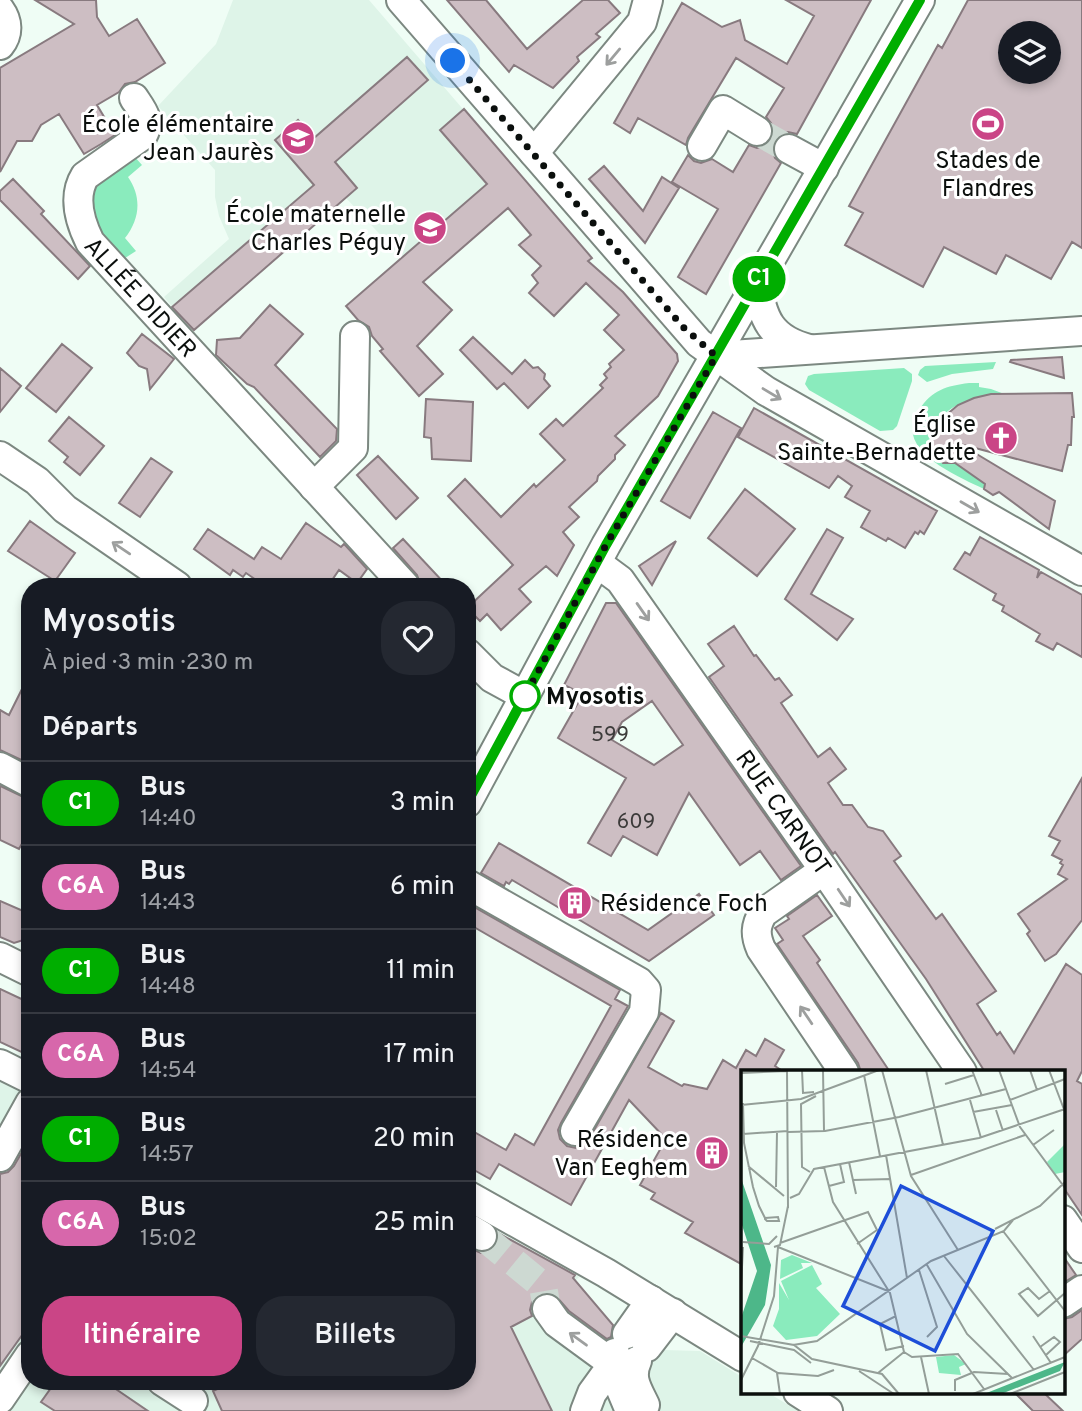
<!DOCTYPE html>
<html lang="fr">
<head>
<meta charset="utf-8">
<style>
  body { margin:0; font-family:Overpass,sans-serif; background:#242831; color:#f1f3f6; height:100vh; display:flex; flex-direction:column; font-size:26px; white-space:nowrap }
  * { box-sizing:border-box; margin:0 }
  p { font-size:23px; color:#9ea1a6 }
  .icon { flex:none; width:38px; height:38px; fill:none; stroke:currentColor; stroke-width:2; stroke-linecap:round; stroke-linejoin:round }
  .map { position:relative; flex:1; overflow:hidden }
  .panel { position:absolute; left:21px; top:578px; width:455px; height:812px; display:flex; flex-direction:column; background:#171b24; border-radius:28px; box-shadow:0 4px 10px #0003 }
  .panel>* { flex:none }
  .badge { padding:0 14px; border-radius:23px; font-size:24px; line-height:46px }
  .tools { position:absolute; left:998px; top:21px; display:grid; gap:14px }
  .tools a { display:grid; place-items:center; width:63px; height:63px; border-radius:50%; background:#171b24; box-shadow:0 4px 10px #0003; font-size:35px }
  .you { position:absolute; width:35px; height:35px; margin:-18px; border:5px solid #fff; border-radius:50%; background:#1a73e8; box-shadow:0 0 0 10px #1a73e833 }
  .map>.badge { position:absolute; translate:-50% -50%; box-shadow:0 0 0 4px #fff }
  h2 { padding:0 21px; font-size:26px; line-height:63px }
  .round { display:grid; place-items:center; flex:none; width:74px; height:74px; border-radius:28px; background:#242831 }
  .summary { display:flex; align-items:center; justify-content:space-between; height:119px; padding:0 21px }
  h1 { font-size:33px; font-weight:600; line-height:52px }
  .primary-button { display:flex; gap:14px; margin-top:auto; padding:14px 21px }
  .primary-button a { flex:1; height:80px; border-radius:28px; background:#ca4586; color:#fff; font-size:28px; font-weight:600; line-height:80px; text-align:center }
  .primary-button a+a { background:#242831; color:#f1f3f6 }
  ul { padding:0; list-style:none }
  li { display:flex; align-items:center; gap:21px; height:84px; padding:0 21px; border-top:2px solid #363941 }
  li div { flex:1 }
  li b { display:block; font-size:26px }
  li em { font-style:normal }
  li .badge { min-width:77px; font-weight:700; text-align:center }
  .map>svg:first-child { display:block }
</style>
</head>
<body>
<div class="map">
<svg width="1082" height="1411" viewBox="0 0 1082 1411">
  <rect width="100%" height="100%" fill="#effdf5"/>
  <path fill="#def4e8" d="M233,0H369L531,188L367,331L346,306L402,258L346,198L193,331L164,297L229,239L219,216L215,197V170L158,106L216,44Z
    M0,1070L30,1084V1381H467V1214L575,1274L579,1277L575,1281L612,1323L660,1356L664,1350L700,1351L742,1377L743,1392H767L798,1411H0Z"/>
  <path fill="#8aebbd" d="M134,156L142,165L128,177C142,197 140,219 125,238L136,251L122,260C99,241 88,213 94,184Z
    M996,362L993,369L952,374L927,382L918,375L920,370L925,366Z
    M904,368L912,374V381L897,426L893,430L880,431L809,390L805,384L808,376L814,374Z
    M969,383H979V387L991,389L1007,395C992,398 972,399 958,405C939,413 920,441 938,459C943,464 947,462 953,463C963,464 977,478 985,484L984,489C957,476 891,449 919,410C932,390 946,386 969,383Z"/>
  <path fill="#cdbec3" stroke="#887a7f" stroke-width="2" fill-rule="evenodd" d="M35,0H96L97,17L109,36L137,19L165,63L135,82L125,84L119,92L97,105L115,135L101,144L84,154L59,114L41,125L32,141H17L0,172V68L74,24Z
    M447,0H486L527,49L583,0H608L620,13L596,34L600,37L577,57L579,61L553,88L514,65L509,72Z
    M786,0H871L797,134L788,132L781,135L775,141L772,150L775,158L781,163L706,294L678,277L718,209L672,182L688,155L694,161L701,163L712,159L733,172L749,145L757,148L764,146L771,140L774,131L771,123L766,117L784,88L736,58L688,138L686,145L638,118L630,133L614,123L682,3L722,27L740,20L745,40L787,64L814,16Z
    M968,0H1082V248L1072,242L1051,279L1006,255L996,274L944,247L923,287L845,245L863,213L849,206L938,45L942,48ZM1010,33H1048V72H1010Z
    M407,57L428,80L335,162L357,188L194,330L172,307L314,185L275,140L298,120L314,138Z
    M464,109L592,258L588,261L623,292L677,354L678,361L658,396L615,436L625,445L615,455V459L598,476L597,481L569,507L579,517L563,532L574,545L557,576L546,566L519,589L531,602L501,630L487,614L480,621L467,608L513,565L448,496L465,479L501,517L534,484L536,487L565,460L540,434L556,419L563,426L603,388L600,385L607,378L604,374L611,367L609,364L624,350L604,330L619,315L586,283L554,316L529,293L538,283L532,275L541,266L519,245L531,235L508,208L423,282L452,310L417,346L443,374L419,396L380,351L383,349L372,336L369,327L358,320L346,306L487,184L440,130Z
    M604,166L643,211L662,177L679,188L645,243L589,179Z
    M13,179L44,211L41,214L90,266L78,279L0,200V191Z
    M270,305L303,334L275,365L337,429L336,441L320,457L254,387L247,384L216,355L217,340L240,338Z
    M142,334L174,359L150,389L147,369L139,366L127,353Z
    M473,337L512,374L525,360L533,368L538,367L545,374L544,379L550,386L528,408L504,383L497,389L460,350Z
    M62,344L92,368L56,412L26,388Z
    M1062,357L1064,378L1010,362L1011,360Z
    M0,368L21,386L0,412Z
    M1072,393L1074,417H1072L1071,445H1068L1062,471L960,444L1055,501L1049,529L999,492L993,495L984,489L985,484L955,463H943L932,448L931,435L938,422L958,405L974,398L991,394Z
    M426,399L473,402L471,461L432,459L431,438L424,437Z
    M754,408L937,511L924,534L920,531L918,534L915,532L905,548L888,538L886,541L861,527L870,511L845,497L852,486L838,476L829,488L738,437Z
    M713,412L741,428L690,518L661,501Z
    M69,417L104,446L80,475L64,462L68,457L49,441Z
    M378,456L418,498L396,519L357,475Z
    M151,458L172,472L140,517L119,503Z
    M745,489L795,529L757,576L708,538Z
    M30,521L75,553L55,581L8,551Z
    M306,523L341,547L344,544L346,546L367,569L357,583L339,570L328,586H265L246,573L243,577L233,570L230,575L194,549L208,529L254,559L262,547L281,559Z
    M827,529L843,538L811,594L853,619L837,640L785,599Z
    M980,537L1039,570L1037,578L1041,572L1082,595V657L1057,643L1053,650L1036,641L1040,634L1002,611L1004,606L993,600L996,594L954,569L965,552L970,555Z
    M403,539L447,586H421L417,575L393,548Z
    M676,541L652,585L639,566Z
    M606,603H616L801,866L781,880L760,851L740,865L689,793L657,855L623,836L611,856L588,843L626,778L558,738L583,694L564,685ZM652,701L683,745L654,765L612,740L622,722Z
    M734,626L754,656L756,655L775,680L779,678L792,695L781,703L818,757L830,748L846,769L828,783L843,805H852L868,827L883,831L901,856L894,861L936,919L942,914L996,991L977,1004L997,1035L1000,1032L1014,1053L1066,964L1082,975V1071L1077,1081L1082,1084V1215L1063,1187V1072H985L926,979L835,852L833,854L709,677L724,666L708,644Z
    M30,673V764L0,750V710L9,715Z
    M1082,778V920L1056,954L1045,961L1027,934L1030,931L1018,914L1067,879L1058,874L1063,865L1060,863L1062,860L1052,855L1060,841L1049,836Z
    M0,786L30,800V829L19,849L0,840Z
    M499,843L648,930L699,894L714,915L649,961L512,880L509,884L506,882L504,886L481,873Z
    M817,895L832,916L803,936L820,960L817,963L890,1072H861L858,1063L777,944L783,940L775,928L789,919L787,916Z
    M0,901L30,914V938L14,943L0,937Z
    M467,903L620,990L615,999L628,1006L561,1123L558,1130L560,1139L567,1146L576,1148L583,1146L589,1139L661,1013L674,1021L648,1067L682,1086L684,1084L707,1089L723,1060L736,1068L746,1050L756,1056L765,1039L784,1050L775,1066L784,1072H743V1265L685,1233L693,1222L651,1199L655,1193L640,1185L666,1139L629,1100L571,1205L499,1164L490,1179L467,1166V1128L506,1150L515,1134L534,1145L611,1006L467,923Z
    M0,989L30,1003V1056L0,1042Z
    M30,1138V1324L0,1366V1174L8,1172L14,1166Z
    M498,1233L575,1275L573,1278L613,1325L611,1337L607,1339L569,1311L554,1294L546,1292L538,1295L532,1302L530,1310L532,1316L511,1327L552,1411H222L213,1391L234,1381H467V1247L481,1253L489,1251L497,1244Z
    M1063,1256L1076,1275L1063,1283Z
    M1082,1310V1339L1063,1356V1319L1072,1317Z
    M56,1381H104L148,1411H55L41,1402Z
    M1014,1392H1043L1063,1411H1033Z"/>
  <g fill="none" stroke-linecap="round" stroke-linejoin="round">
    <path stroke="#cdd9d2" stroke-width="28" stroke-dasharray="28 14" stroke-linecap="butt" d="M757,131L789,149
      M482,1236L543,1286L547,1309"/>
    <g stroke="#7c8881" stroke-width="32">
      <g id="minor">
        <path d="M401,0L699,343L766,391L1082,571"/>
        <path d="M0,10C8,21 9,34 0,45"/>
        <path id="s1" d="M134,98C142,110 151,120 143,135L85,176C72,197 80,222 90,242L405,586"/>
        <path d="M702,146L723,110L757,131"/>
        <path d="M789,149L824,168"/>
        <path d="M534,153L642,22L648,0"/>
        <path d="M757,282C762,319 771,339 809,349"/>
        <path d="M716,356L1082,331"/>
        <path d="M0,456L37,481L65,509L177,586"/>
        <path d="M314,487L353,448L355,336"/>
        <path id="s2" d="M597,563L620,580L824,870L962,1072"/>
        <path d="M467,653L492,678L525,696"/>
        <path d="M0,767L30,783"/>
        <path d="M467,803L606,545L920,0"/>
        <path d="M824,870L763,913C755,926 755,935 761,949L844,1072"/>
        <path d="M467,884L639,982L646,990L644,1012L575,1131"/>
        <path d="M0,957L30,972"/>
        <path d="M0,1064L30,1079"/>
        <path d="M0,1157L30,1103"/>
        <path d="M467,1195L606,1273L743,1357"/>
        <path d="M1063,1220L1082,1248"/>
        <path d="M467,1227L482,1236"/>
        <path d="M1063,1303L1082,1290"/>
        <path d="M547,1309L557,1323L613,1364L592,1393L585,1411"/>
        <path d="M627,1334L651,1300"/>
        <path d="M647,1347L673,1313"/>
        <path d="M615,1353L614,1373L630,1411"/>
        <path d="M637,1361C629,1378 638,1390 645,1405"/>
        <path d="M162,1381L193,1401"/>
        <path d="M798,1392L828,1411"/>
        <path d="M0,1399L30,1355"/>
      </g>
    </g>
    <use href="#minor" stroke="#fff" stroke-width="28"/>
  </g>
  <defs><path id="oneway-shaft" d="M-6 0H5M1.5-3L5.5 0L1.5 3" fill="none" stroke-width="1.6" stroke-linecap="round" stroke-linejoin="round" transform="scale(1.75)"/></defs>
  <g stroke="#9d9f9e">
    <use href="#oneway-shaft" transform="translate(613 57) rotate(130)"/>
    <use href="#oneway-shaft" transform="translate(772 394) rotate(31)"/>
    <use href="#oneway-shaft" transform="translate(970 507) rotate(30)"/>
    <use href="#oneway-shaft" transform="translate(121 548) rotate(-146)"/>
    <use href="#oneway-shaft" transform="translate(643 612) rotate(55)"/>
    <use href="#oneway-shaft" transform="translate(844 898) rotate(56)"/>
    <use href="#oneway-shaft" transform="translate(806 1015) rotate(-124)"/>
    <use href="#oneway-shaft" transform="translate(578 1339) rotate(-144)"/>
  </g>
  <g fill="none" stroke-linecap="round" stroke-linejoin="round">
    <g stroke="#fff" stroke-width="16">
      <path id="line" d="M467,803L606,545L920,0"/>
    </g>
    <use href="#line" stroke="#00ae00" stroke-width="10"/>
    <path stroke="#0b0f0d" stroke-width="7" stroke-dasharray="0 12.6" d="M453,61L683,327L716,356L606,545L525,696"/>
  </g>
  <defs>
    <g id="stadium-disc" transform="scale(1.75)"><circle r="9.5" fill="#ca4586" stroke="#fff"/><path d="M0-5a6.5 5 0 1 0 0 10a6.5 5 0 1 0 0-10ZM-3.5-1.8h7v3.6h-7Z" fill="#fff"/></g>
    <g id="school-disc" transform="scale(1.75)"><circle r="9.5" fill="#ca4586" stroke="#fff"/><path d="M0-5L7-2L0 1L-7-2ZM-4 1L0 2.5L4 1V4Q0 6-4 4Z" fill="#fff"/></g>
    <g id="church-disc" transform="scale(1.75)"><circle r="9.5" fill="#ca4586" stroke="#fff"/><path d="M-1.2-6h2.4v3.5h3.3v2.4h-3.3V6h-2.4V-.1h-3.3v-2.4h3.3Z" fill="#fff"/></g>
    <g id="building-disc" transform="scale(1.75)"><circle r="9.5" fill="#ca4586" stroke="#fff"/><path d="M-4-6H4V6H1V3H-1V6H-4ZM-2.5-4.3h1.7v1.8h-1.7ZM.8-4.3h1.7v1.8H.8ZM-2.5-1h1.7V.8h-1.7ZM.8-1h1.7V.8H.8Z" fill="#fff"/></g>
  </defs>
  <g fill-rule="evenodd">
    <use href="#stadium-disc" x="988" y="124"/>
    <use href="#school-disc" x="298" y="138"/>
    <use href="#school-disc" x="430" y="228"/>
    <use href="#church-disc" x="1001" y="438"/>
    <use href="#building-disc" x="575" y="903"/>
    <use href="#building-disc" x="712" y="1153"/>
  </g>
  <circle fill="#fff" stroke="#00ae00" stroke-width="3.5" cx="525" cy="696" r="14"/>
  <g text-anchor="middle" stroke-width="6" stroke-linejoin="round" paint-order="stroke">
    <g font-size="21" fill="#3c3b3a">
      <text x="610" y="741">599</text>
      <text x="636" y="828">609</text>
    </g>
    <g font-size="24" fill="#0b0f0d" stroke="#fff" text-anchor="end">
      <text x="274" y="132">École élémentaire<tspan x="274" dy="28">Jean Jaurès</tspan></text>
      <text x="988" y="168" text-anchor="middle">Stades de<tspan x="988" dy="28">Flandres</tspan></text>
      <text x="406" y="222">École maternelle<tspan x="406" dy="28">Charles Péguy</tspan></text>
      <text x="976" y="432">Église<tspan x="976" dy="28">Sainte-Bernadette</tspan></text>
      <text x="600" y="911" text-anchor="start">Résidence Foch</text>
      <text x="688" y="1147">Résidence<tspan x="688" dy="28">Van Eeghem</tspan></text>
    </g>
    <g font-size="24" fill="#0b0f0d" stroke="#fff">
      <text dy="8" stroke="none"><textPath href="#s1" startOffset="256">ALLÉE DIDIER</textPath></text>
      <text dy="8" stroke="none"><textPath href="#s2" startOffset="313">RUE CARNOT</textPath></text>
    </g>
    <g font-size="24" font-weight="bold" fill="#0b0f0d" stroke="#fff" text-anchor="start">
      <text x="546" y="704">Myosotis</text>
    </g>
  </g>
  <g transform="translate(741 1070)">
    <rect width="324" height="324" fill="#effdf5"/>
    <path d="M51,185L71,193H60L62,198L39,209L40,190ZM71,195L81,214L75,218L99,244L76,266L45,270L32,256L38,239V213L48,230L40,211Z" fill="#8aebbd"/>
    <path d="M213,285L225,294L218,297L220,305L198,303L195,287Z" fill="#8aebbd"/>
    <path d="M324,74V102L314,104L306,92Z" fill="#8aebbd"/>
    <path d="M0,108L30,195L24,235L0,277V248L16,201L0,152ZM324,292L319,301L260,324H243Z" fill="#4db789"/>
    <path fill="none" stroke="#949e98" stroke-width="2" d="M46,0L47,138M61,0L62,23L73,22M82,0L83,61M141,0L170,106L217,180M185,0L202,75M231,0L241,26M258,0L279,57L324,118M289,0L296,20M308,0L324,42M1,3L46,1M123,5L139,86M204,14L233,5M229,30L240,68M269,30L324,9M2,33L3,73L12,117L18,136L24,148V149L26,151H38L37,147L24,148M0,35L60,29L138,0M255,40L262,61M232,42L271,35M47,62L84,61L158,47L265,19M2,64L47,61M292,75L313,60M145,85L166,208M108,92L115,124M7,96L43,126M83,97L92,132L149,223L163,282M69,102L61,97L60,34L75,26M170,105L284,65M112,110L150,109M88,116L103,112L99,94M35,117L36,62M49,128L58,124L73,99L238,68L324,39M254,159L299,136L324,112M262,161L324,241M2,172L28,174L36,166M39,173L127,142L136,160L116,174M33,177L39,175L47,136M37,177L147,221M203,186L293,300M186,195L226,264L271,308M178,200L196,257L186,267M0,217L2,177M309,221L298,229L287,218L278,224L297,246L324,223M155,246L139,254L145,280L163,276M0,266L53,275L71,289L141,304L158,324M292,266L310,293M9,271L53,280L70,293M52,275L76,271L190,191L263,161L272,150M299,277L313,267L319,272L305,285M163,282L171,287L217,284L243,319M180,287L188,324M11,288L37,303L77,306L93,300M118,301L153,324M36,303L39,324M137,303L163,282M0,310L17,276L33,226L37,177M214,321V310L233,302L267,304M232,324L324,287M269,324L324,302"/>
    <path fill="#1d4ed8" fill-opacity="0.15" stroke="#1d4ed8" stroke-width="3.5" d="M160,116L252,161L194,281L102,236Z"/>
    <rect width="324" height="324" fill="none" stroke="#0b0f0d" stroke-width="3.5"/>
  </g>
</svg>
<div class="tools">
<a><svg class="icon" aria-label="layers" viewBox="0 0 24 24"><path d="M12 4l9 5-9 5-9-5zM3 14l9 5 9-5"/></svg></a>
</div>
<div class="you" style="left:453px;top:61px"></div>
<b class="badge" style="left:759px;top:279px;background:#00ae00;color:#fff">C1</b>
<section class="panel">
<div class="summary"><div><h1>Myosotis</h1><p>À pied · 3 min · 230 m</p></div><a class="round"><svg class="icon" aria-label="heart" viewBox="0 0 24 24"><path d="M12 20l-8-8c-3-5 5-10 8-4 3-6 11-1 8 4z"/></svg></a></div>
<h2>Départs</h2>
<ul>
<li><span class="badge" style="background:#00ae00;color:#fff">C1</span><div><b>Bus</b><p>14:40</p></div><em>3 min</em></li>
<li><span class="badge" style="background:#d767ab;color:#fff">C6A</span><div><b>Bus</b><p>14:43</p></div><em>6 min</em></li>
<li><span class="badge" style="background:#00ae00;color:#fff">C1</span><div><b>Bus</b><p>14:48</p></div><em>11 min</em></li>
<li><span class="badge" style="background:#d767ab;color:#fff">C6A</span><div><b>Bus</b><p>14:54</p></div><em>17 min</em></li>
<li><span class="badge" style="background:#00ae00;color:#fff">C1</span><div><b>Bus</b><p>14:57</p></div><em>20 min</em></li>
<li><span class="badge" style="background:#d767ab;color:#fff">C6A</span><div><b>Bus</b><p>15:02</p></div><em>25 min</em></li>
</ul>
<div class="primary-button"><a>Itinéraire</a><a>Billets</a></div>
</section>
</div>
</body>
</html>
